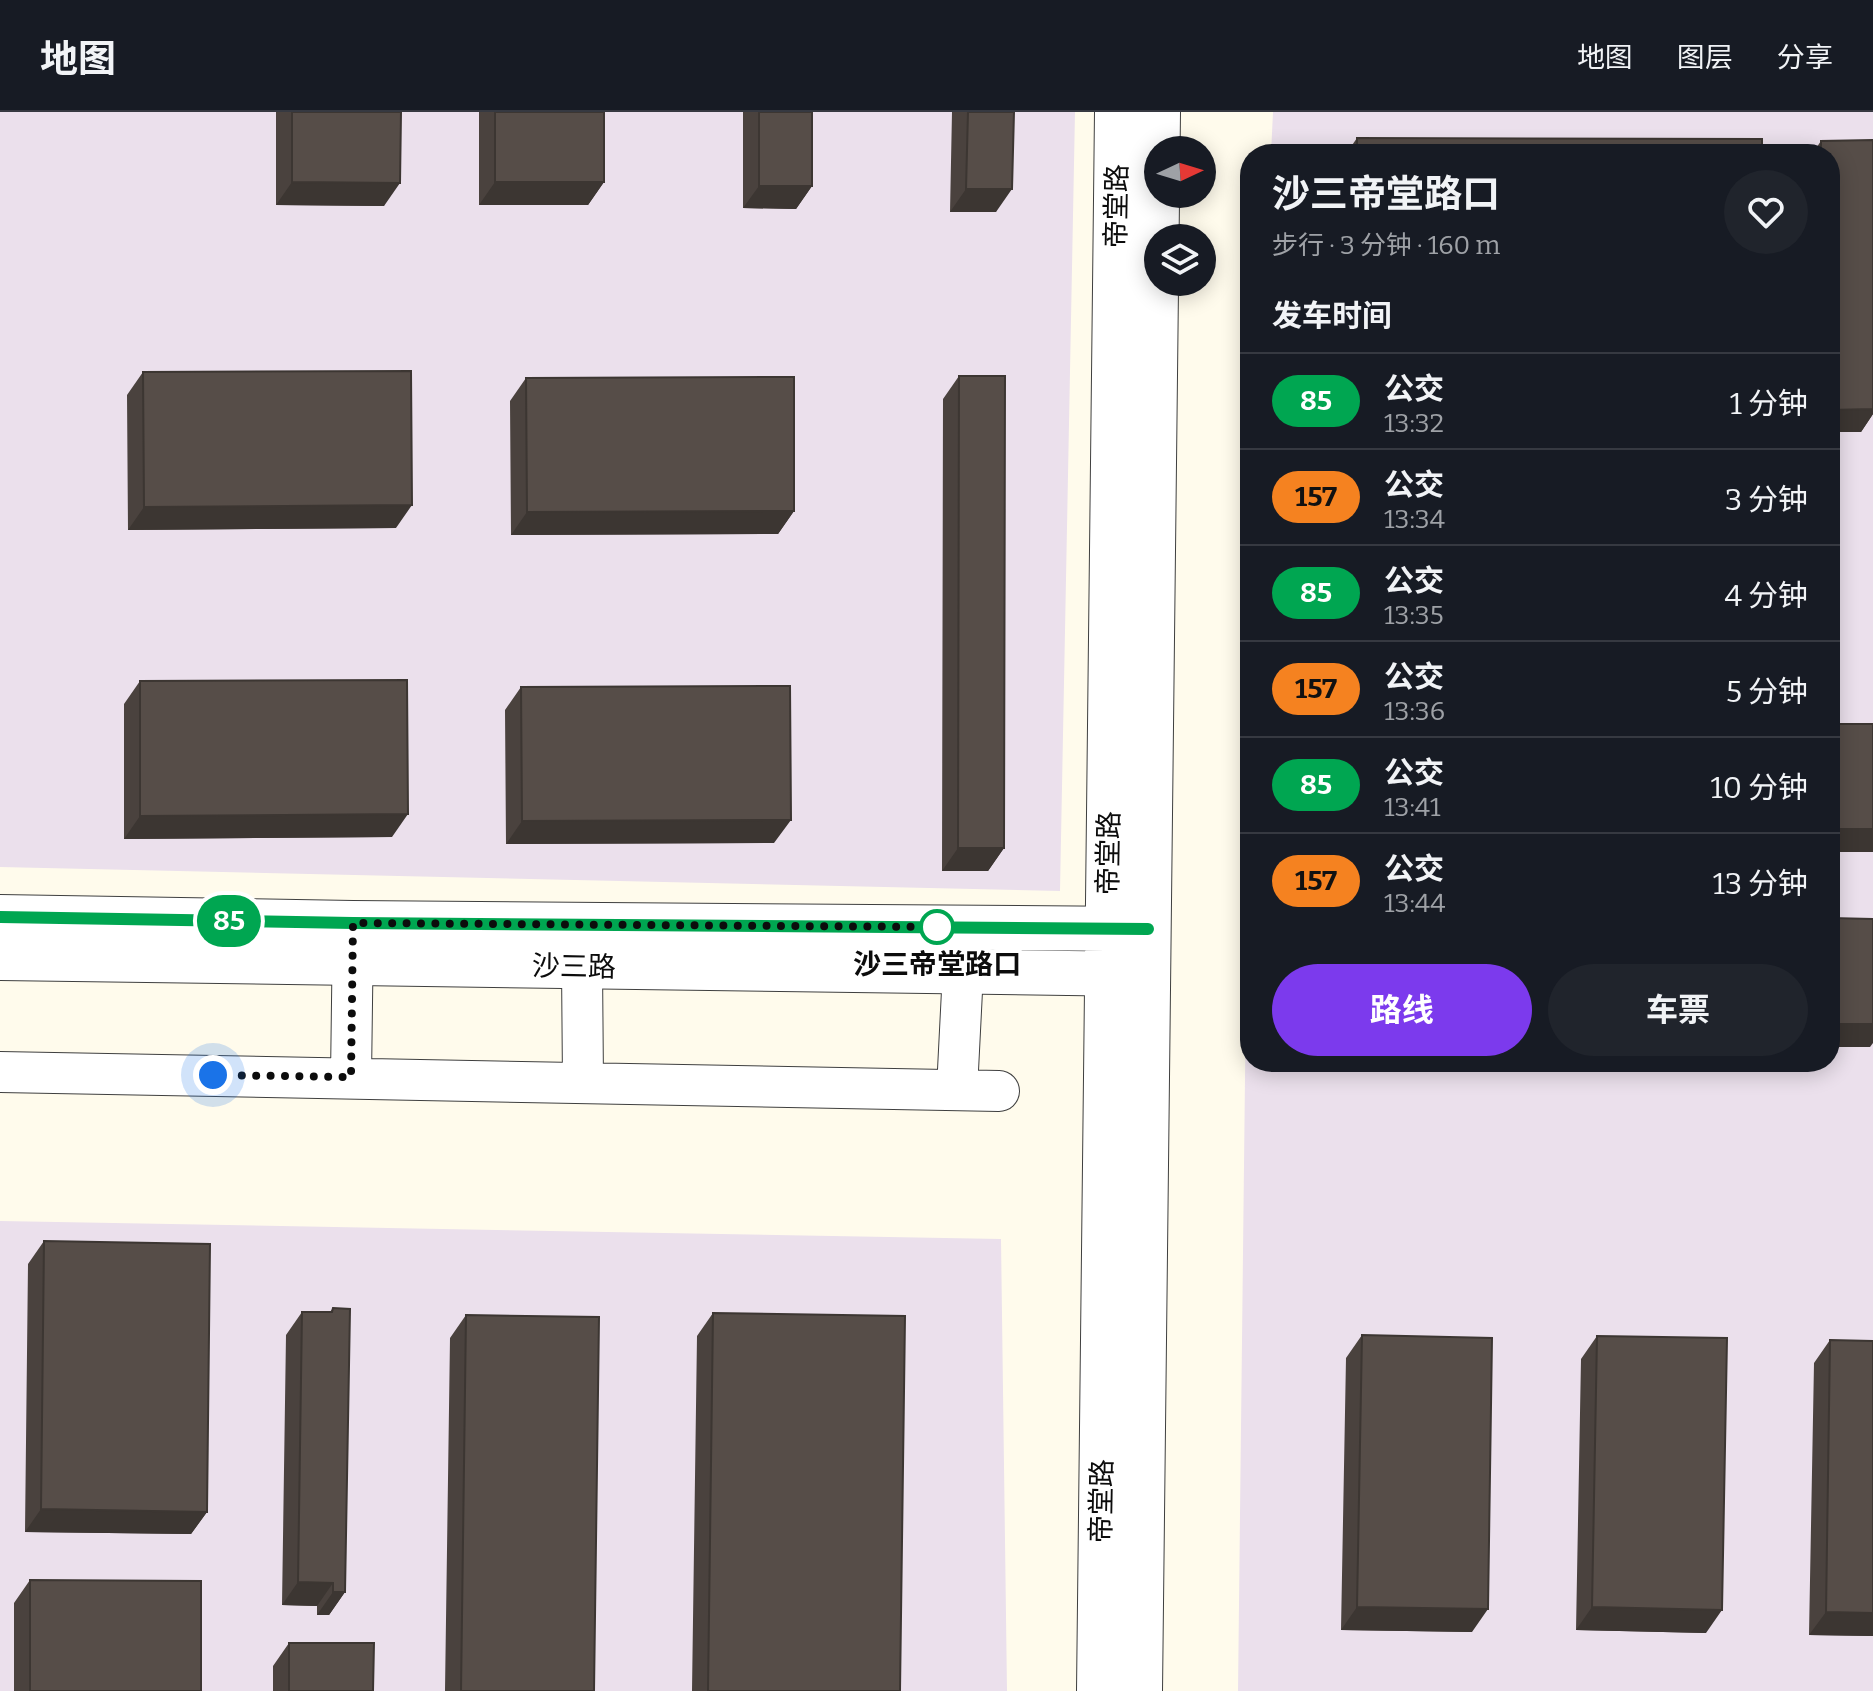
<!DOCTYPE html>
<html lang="zh">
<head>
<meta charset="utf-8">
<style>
  body { margin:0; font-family:Bitter,"Noto Sans SC",serif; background:#20242c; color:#f1f3f6; height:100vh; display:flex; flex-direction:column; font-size:30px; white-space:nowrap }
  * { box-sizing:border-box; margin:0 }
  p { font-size:26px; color:#9ea1a6 }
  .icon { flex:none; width:44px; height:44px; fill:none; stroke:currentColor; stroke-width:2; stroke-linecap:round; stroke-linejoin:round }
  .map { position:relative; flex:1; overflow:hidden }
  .panel { position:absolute; left:1240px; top:32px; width:600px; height:928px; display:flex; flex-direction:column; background:#171b24; border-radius:32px; box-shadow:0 4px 20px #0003 }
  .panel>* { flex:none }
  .badge { padding:0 16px; border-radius:26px; font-size:28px; line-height:52px }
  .needle { width:52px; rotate:86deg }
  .buttons { position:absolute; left:1144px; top:24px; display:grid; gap:16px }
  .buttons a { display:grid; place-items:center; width:72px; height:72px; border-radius:50%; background:#171b24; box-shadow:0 4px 20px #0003; font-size:40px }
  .you { position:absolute; width:40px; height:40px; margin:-20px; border:6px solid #fff; border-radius:50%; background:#1a73e8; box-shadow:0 0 0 12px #1a73e833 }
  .map>.badge { position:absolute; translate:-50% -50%; box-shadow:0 0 0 4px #fff }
  h2 { padding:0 32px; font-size:30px; line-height:72px }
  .round { display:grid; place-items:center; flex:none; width:84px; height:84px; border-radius:42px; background:#20242c }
  .headline { display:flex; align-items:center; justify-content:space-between; height:136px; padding:0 32px }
  h1 { font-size:38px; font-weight:700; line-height:60px }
  .cta { display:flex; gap:16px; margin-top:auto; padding:16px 32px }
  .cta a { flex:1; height:92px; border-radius:48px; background:#7c3aed; color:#fff; font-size:32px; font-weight:700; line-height:92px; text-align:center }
  .cta a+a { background:#20242c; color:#f1f3f6 }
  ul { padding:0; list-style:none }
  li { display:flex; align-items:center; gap:24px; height:96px; padding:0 32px; border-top:2px solid #363941 }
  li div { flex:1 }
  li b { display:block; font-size:30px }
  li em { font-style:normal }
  li .badge { min-width:88px; font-weight:700; text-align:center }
  header { display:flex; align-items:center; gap:48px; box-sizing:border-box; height:112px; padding:0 40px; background:#171b24; border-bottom:2px solid #363941 }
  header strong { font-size:38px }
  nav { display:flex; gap:44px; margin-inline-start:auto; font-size:28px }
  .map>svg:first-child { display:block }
</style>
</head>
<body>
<header>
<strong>地图</strong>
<nav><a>地图</a><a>图层</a><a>分享</a></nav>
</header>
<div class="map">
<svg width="1873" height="1579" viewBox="0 0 1873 1579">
  <rect width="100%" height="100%" fill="#fffbec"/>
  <path fill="#ebe0ec" d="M0,0H1075L1060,779L0,755Z
    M1273,0H1873V1579H1238L1250,529V950H1830V42H1271Z
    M0,1109L1001,1127L1007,1579H0Z"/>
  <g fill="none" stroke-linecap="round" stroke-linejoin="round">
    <g stroke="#3f3f3f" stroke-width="42">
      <path id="minor" d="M582,854L583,970
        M0,960L999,979
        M351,965L353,817
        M957,978L963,859"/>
    </g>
    <g stroke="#3f3f3f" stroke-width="46">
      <path id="tertiary" d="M0,805L353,811L1137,817
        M0,846L1137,862
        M1099,1579L1117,0
        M1140,1579L1158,0"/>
    </g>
    <use href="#minor" stroke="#fff" stroke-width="40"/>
    <use href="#tertiary" stroke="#fff" stroke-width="44"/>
  </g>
  <path fill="#4a423e" d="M276,0H401L384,94L276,93Z
    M479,0H604V70L588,93H479Z
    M743,0H812V74L796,97L743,96Z
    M952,0H1014L996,100H950Z
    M1357,26L1762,42H1346Z
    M1873,28V302L1861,320L1830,42H1812L1821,29Z
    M143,260L396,416L128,418L127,283Z
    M959,264L1004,736L988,759H942L943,287Z
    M526,266L794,399L778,422L511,423L510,289Z
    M140,569L392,725L124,727V592Z
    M521,575L774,731L506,732L505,598Z
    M44,1129L207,1400L191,1422L25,1420L28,1152Z
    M333,1196L345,1480L329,1503H317V1494L282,1493L286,1223L302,1200H330Z
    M713,1201L900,1579H692L697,1224Z
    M466,1203L594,1579H445L450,1226Z
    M1362,1223L1472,1520L1341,1518L1346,1246Z
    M1597,1224L1706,1521L1576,1518L1581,1247Z
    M1830,1228L1873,1524L1809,1523L1814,1251Z
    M30,1468L201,1579H14V1491Z
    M289,1531L373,1579H273V1554Z"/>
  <path fill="#3c3632" d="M292,70L400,71L384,94L276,93Z
    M495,70H604L588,93H479Z
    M759,74H812L796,97L743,96Z
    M966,77H1012L996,100H950Z
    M1873,297V302L1861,320H1830V298Z
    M412,393L396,416L128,418L144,395Z
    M794,399L778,422L511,423L527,400Z
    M408,702L392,725L124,727L140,704Z
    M791,708L774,731L506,732L522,709Z
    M1830,717H1873V740H1830Z
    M958,736H1004L988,759H942Z
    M1830,912H1873V931L1870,935H1830Z
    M41,1397L207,1400L191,1422L25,1420Z
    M298,1470L333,1471L317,1494L282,1493Z
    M333,1480H345L329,1503H317Z
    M1357,1495L1488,1497L1472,1520L1341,1518Z
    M1592,1495L1722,1498L1706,1521L1576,1518Z
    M1826,1500L1873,1501V1524L1809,1523Z"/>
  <path fill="#564d48" stroke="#3c3632" stroke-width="2" d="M292,0H401L400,71L292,70Z
    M495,0H604V70H495Z
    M759,0H812V74H759Z
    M968,0H1014L1012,77H966Z
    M1357,26L1762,27V42H1357Z
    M1873,28V297L1830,298V42H1821V29Z
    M411,259L412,393L144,395L143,260Z
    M959,264H1005L1004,736H958Z
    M794,265V399L527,400L526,266Z
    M407,568L408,702L140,704V569Z
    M790,574L791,708L522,709L521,575Z
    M1830,612H1873V717H1830Z
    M1830,806L1873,807V912H1830Z
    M44,1129L210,1132L207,1400L41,1397Z
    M333,1196L350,1197L345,1480H333V1471L298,1470L302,1200H332Z
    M713,1201L905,1204L900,1579H708Z
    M466,1203L599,1205L594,1579H461Z
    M1362,1223L1492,1226L1488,1497L1357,1495Z
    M1597,1224L1727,1226L1722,1498L1592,1495Z
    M1830,1228L1873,1229V1501L1826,1500Z
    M30,1468L201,1469V1579H30Z
    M289,1531H374L373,1579H289Z"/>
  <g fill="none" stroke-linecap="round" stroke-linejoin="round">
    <g stroke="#fff" stroke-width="18">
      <path id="line" d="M0,805L353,811L1148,817"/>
    </g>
    <use href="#line" stroke="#00a651" stroke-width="12"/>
    <path stroke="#0c0c0c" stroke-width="8" stroke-dasharray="0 14.4" d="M213,963L351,965L353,811L937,815"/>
  </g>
  <circle fill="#fff" stroke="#00a651" stroke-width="4" cx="937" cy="815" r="16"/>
  <g text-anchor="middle" stroke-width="8" stroke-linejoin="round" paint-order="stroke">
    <g font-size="28" fill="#0c0c0c" stroke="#fff">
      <text transform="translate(1116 94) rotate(-89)" y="10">帝堂路</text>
      <text transform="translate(1108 741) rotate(-89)" y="10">帝堂路</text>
      <text transform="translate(574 854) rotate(1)" y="10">沙三路</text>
      <text transform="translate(1101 1389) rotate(-89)" y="10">帝堂路</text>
    </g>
    <g font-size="28" font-weight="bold" fill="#0c0c0c" stroke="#fff">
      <text x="937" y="862">沙三帝堂路口</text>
    </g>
  </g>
</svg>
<div class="buttons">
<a><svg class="needle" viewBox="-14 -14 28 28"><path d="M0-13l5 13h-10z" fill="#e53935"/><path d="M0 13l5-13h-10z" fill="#9ea1a6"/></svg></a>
<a><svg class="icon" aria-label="layers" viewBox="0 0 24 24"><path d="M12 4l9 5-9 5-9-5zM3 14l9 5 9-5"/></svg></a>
</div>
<div class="you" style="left:213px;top:963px"></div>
<b class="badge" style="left:229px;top:809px;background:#00a651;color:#fff">85</b>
<section class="panel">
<div class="headline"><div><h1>沙三帝堂路口</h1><p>步行 · 3 分钟 · 160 m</p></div><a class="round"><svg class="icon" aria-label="heart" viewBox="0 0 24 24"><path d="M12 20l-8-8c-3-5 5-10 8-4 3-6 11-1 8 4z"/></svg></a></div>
<h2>发车时间</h2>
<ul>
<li><span class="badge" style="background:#00a651;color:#fff">85</span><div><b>公交</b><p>13:32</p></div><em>1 分钟</em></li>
<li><span class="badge" style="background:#f58220;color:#111">157</span><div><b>公交</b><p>13:34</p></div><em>3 分钟</em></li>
<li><span class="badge" style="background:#00a651;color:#fff">85</span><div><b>公交</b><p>13:35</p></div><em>4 分钟</em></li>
<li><span class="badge" style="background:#f58220;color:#111">157</span><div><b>公交</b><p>13:36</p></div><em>5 分钟</em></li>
<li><span class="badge" style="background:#00a651;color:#fff">85</span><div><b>公交</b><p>13:41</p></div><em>10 分钟</em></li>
<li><span class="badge" style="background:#f58220;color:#111">157</span><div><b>公交</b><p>13:44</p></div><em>13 分钟</em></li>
</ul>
<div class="cta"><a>路线</a><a>车票</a></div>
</section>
</div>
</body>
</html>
